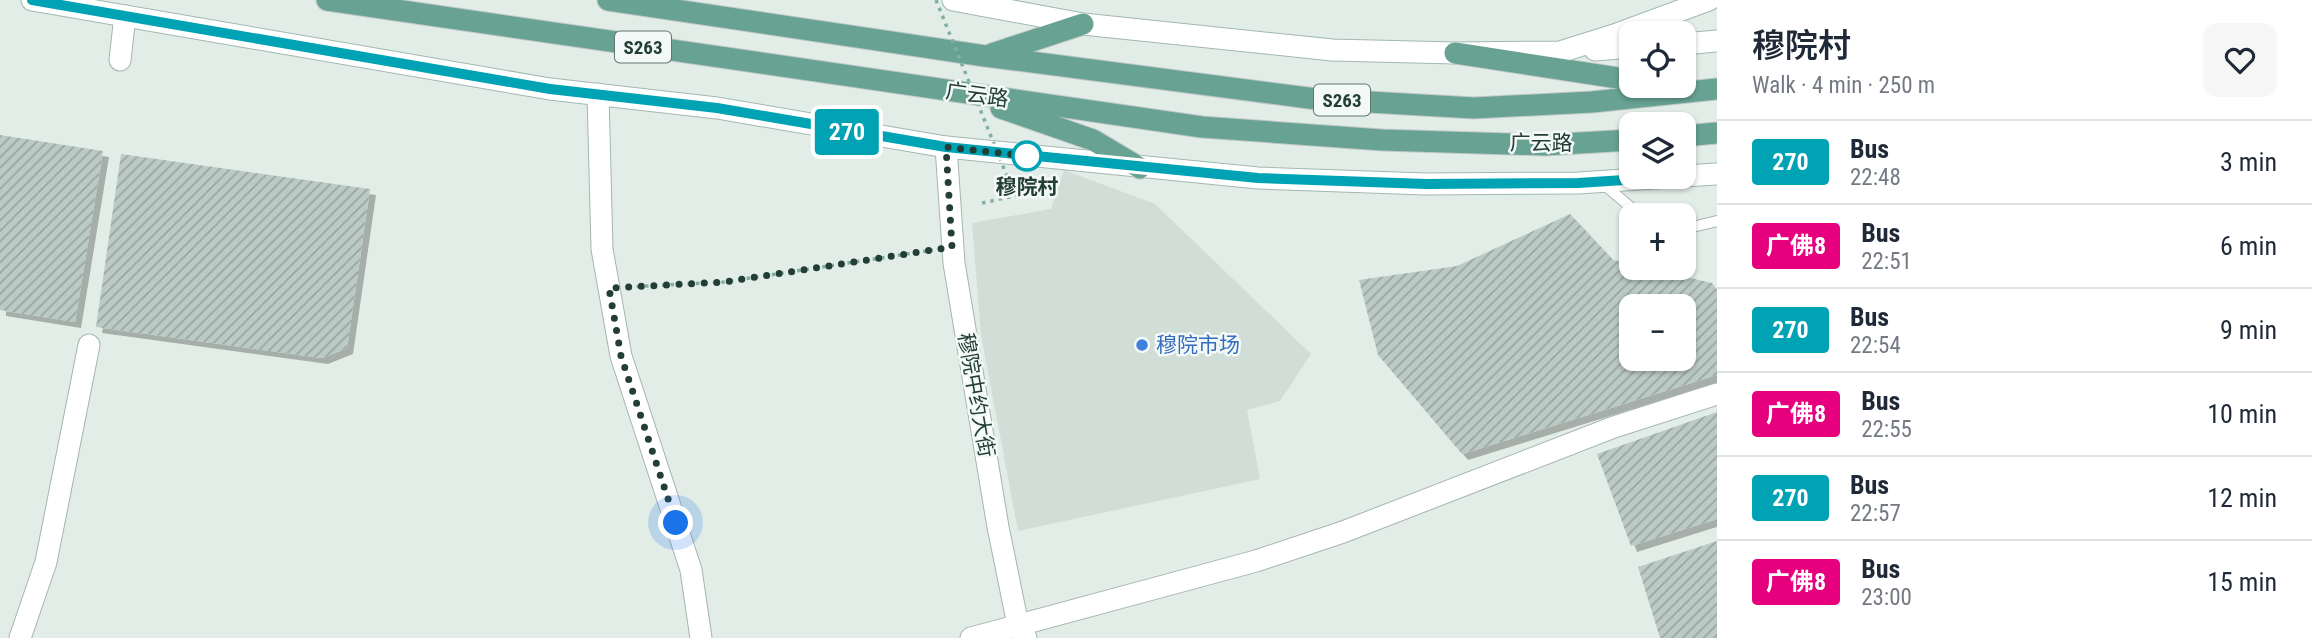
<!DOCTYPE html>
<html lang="en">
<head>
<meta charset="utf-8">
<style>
  body { margin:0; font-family:"Roboto Condensed","Noto Sans SC",sans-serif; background:#f6f6f7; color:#1f2937; height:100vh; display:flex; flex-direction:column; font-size:26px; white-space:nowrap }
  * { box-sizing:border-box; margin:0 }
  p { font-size:23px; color:#747a83 }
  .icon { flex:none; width:38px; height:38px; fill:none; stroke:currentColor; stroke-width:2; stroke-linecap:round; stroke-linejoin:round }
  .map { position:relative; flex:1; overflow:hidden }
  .side { display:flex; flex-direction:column; background:#fff; width:595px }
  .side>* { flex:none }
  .badge { padding:0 14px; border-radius:5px; font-size:24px; line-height:46px }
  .buttons { position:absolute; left:1619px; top:21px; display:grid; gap:14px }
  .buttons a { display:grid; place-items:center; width:77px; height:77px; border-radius:14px; background:#fff; box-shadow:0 2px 5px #0004; font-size:35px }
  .you { position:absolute; width:35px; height:35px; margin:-18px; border:5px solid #fff; border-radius:50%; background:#1a73e8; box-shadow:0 0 0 10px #1a73e833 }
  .map>.badge { position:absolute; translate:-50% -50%; box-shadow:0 0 0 4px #fff }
  .round { display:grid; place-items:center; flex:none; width:74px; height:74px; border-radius:14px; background:#f6f6f7 }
  .headline { display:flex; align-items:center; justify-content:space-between; height:119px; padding:0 35px }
  h1 { font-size:33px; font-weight:600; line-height:52px }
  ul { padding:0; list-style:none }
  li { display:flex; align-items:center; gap:21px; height:84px; padding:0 35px; border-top:2px solid #e0e1e3 }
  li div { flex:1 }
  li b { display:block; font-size:26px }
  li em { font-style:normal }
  li .badge { min-width:77px; font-weight:700; text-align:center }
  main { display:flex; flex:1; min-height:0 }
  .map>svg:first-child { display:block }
</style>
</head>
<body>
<main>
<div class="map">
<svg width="1717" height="638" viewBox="0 0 1717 638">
  <defs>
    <pattern id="building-hatch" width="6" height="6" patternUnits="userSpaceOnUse" patternTransform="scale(1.75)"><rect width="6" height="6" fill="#bbcac4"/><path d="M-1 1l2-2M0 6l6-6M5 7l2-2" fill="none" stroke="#98a5a0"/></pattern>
    <filter id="shadow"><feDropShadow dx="6" dy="6" stdDeviation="0" flood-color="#0004"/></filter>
  </defs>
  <rect width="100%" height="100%" fill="#e3ede8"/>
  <path fill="#d1ddd7" d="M1064,170L1155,204L1311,354L1280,401L1247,410L1260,479L1018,531L981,335L972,223L1051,209Z"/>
  <path fill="url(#building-hatch)" fill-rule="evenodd" filter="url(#shadow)" d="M0,135L103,151L75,322L0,310Z
    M121,154L370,189L347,348L322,358L96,327Z
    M1570,214L1613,260L1631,264V268H1647L1712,283L1717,290V375L1462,454L1378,355L1359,280L1457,266ZM1631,306H1684V359H1631Z
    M1717,412V519L1631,546L1597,454Z
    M1717,541V638H1660L1638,567Z"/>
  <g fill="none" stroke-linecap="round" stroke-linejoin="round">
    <g stroke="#a5b5af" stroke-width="12">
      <path id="lane" d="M1602,183L1640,215
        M1684,229L1717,221"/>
    </g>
    <g stroke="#a5b5af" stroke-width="23">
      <path id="street" d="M120,60L125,16
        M598,94L602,249L621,356L691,570L701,638
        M946,147L954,263L998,527L1018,625L1026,638
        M20,638L46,562L89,345
        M971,638L1256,561L1343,532L1614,427L1717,394"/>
    </g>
    <g stroke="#a1b8b0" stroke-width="23">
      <path id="secondary" d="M32,0L550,89L717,108L946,147L1258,178L1425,184L1578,183L1670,177
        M953,0L1083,24L1332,50L1455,53L1560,52L1614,35L1709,0
        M1684,44L1717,41
        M1595,50L1631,47
        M1684,176L1717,174"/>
    </g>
    <g stroke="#c1c9c7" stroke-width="23">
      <path id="primary" d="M327,0L1202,127L1382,140L1545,145L1631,140
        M608,0L985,56L1316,99L1474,108L1592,102L1717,89
        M1455,53L1631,80
        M992,54L1083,24
        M1001,108L1093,140L1140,168
        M1684,136L1717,133"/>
    </g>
    <path stroke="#83b0a2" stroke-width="3.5" stroke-dasharray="3.5 5" stroke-linecap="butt" d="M982,203L1042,190L1039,179L1011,186
      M628,287L724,282L933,250"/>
    <use href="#lane" stroke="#fff" stroke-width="10"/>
    <use href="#street" stroke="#fff" stroke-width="21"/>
    <use href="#secondary" stroke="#fff" stroke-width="21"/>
    <use href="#primary" stroke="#67a293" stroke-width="21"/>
    <path stroke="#83b0a2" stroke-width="3.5" stroke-dasharray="3.5 5" stroke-linecap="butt" d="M936,0L1011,186"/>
  </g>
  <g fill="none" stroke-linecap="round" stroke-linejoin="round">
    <g stroke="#fff" stroke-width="16">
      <path id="line" d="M32,0L550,89L717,108L946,147L1258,178L1426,184L1578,183L1670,177"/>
    </g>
    <use href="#line" stroke="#00a3b4" stroke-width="10"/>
    <path stroke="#223e36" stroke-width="7" stroke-dasharray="0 12.6" d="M676,523L621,356L609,288L724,282L952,247L946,147L1027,156"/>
  </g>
  <circle fill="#fff" stroke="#00a3b4" stroke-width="3.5" cx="1027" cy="156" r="14"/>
  <circle fill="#3f7fe0" stroke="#f3f9f6" stroke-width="2.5" cx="1142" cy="345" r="7"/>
  <g text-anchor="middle" stroke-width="5" stroke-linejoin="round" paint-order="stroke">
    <g fill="#f3f9f6" stroke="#617670" stroke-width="2">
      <rect x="615" y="31.5" width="56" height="31" rx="5"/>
      <rect x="1314" y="84.5" width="56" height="31" rx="5"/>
    </g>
    <g font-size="19" font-weight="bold" fill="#223e36">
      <text x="643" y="54">S263</text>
      <text x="1342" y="107">S263</text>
    </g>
    <g font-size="21" fill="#223e36" stroke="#f3f9f6">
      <text transform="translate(977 95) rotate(8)" y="7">广云路</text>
      <text x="1541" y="150">广云路</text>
      <text transform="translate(976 395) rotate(80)" y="7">穆院中约大街</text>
    </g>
    <g font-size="21" font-weight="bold" fill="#223e36" stroke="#f3f9f6">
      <text x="1027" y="194">穆院村</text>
    </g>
    <g font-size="21" fill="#366cbe" stroke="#f3f9f6" text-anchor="start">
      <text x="1156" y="352">穆院市场</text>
    </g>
  </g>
</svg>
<div class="buttons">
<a><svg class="icon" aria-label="locate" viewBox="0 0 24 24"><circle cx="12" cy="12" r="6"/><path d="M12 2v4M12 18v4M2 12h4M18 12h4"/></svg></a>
<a><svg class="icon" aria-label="layers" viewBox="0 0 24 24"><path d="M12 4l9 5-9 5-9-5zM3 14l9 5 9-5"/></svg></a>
<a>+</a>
<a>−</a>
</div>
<div class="you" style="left:676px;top:523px"></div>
<b class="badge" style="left:847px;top:132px;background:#00a3b4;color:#fff">270</b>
</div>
<section class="side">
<div class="headline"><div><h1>穆院村</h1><p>Walk · 4 min · 250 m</p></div><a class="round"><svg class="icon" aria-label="heart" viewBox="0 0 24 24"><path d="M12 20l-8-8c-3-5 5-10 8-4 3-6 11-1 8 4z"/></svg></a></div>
<ul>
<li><span class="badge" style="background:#00a3b4;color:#fff">270</span><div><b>Bus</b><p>22:48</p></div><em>3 min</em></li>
<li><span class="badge" style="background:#e6007e;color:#fff">广佛8</span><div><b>Bus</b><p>22:51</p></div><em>6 min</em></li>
<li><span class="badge" style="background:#00a3b4;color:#fff">270</span><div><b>Bus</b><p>22:54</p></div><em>9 min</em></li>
<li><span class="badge" style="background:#e6007e;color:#fff">广佛8</span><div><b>Bus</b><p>22:55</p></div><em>10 min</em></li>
<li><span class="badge" style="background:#00a3b4;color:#fff">270</span><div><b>Bus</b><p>22:57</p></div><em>12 min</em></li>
<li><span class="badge" style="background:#e6007e;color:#fff">广佛8</span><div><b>Bus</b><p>23:00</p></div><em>15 min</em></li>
</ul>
</section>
</main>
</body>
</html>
